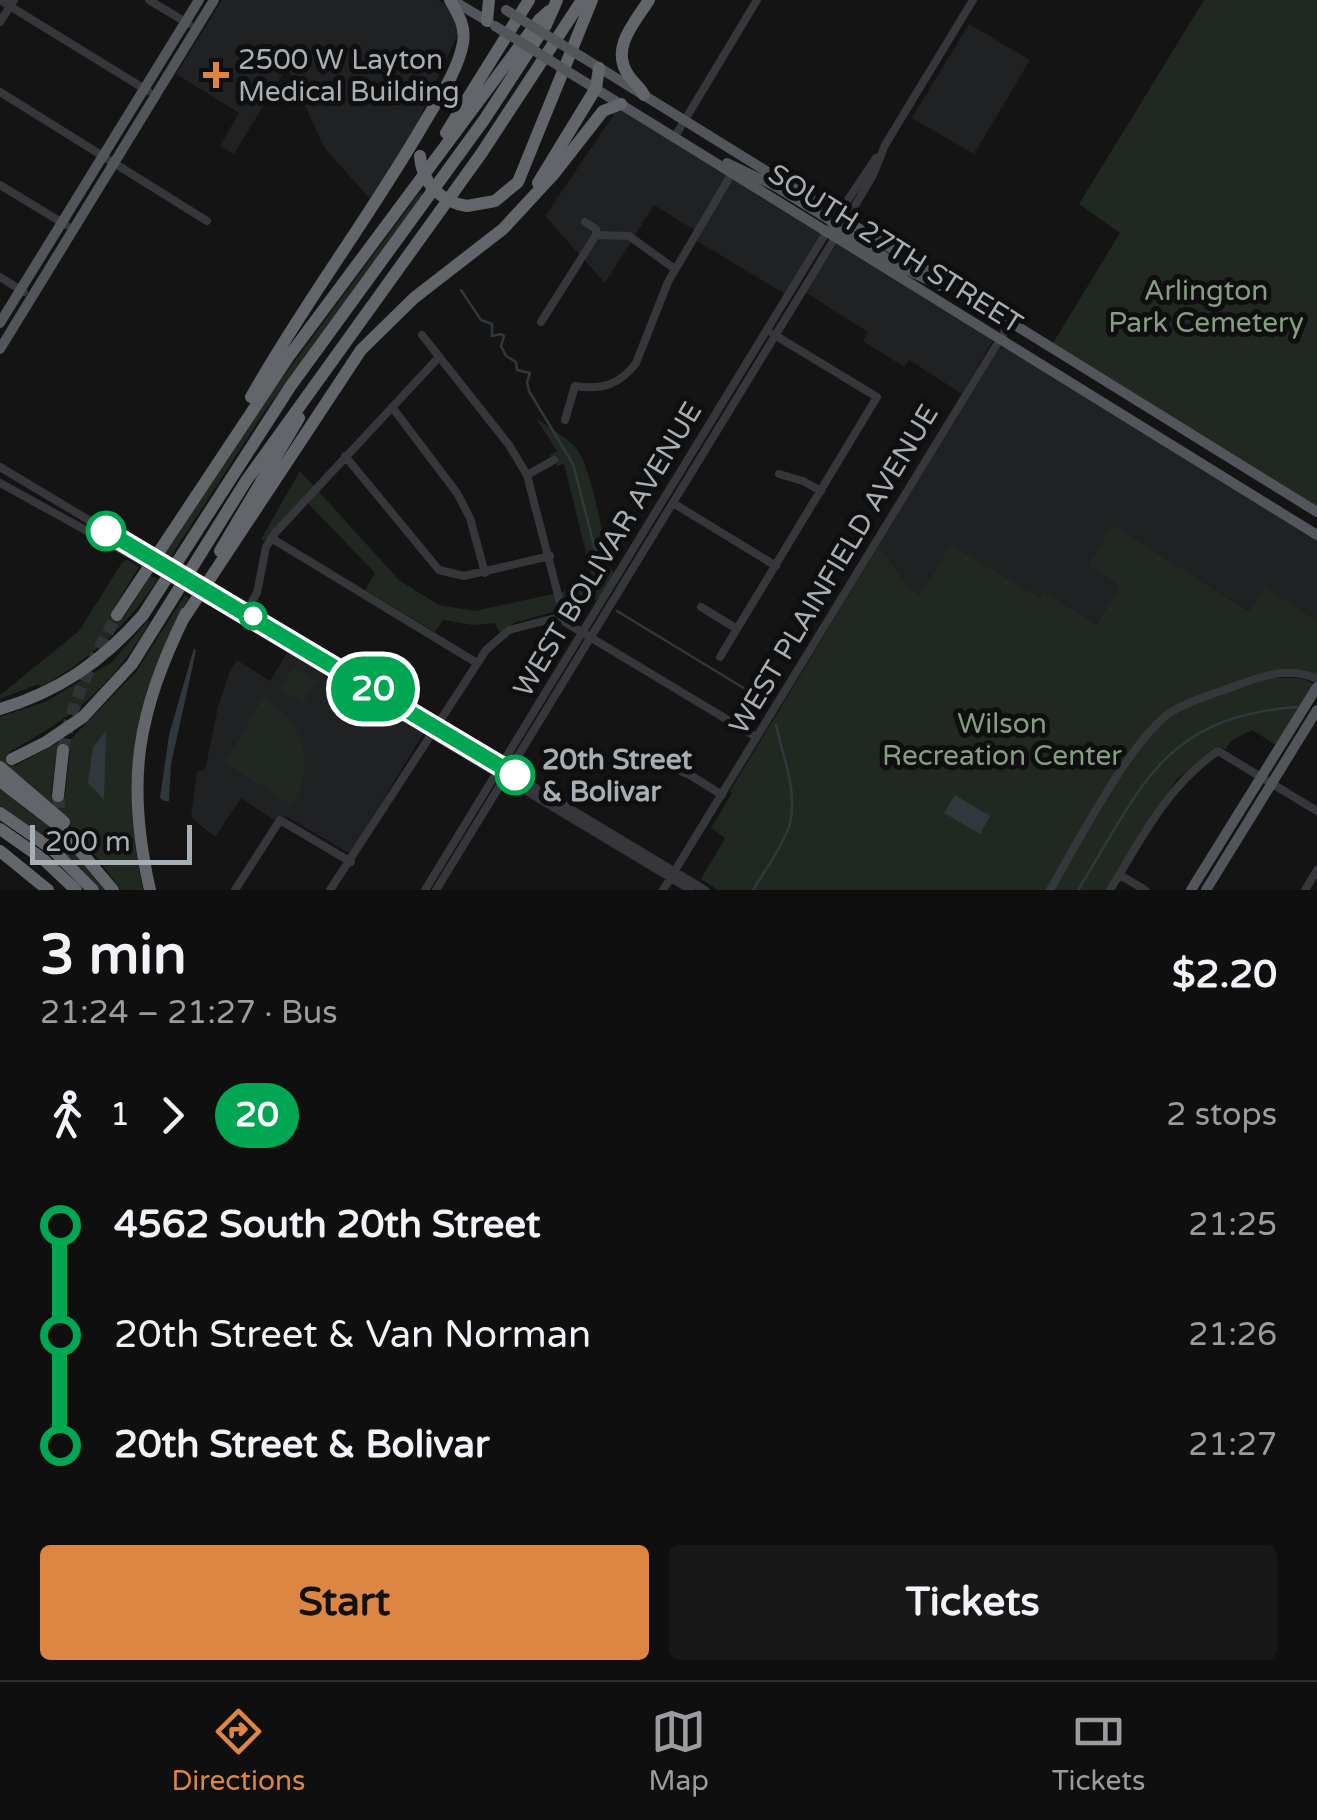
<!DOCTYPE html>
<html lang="en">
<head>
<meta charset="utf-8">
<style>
  body { margin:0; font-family:"Varela Round",sans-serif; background:#181819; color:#f1f3f6; height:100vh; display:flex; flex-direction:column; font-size:38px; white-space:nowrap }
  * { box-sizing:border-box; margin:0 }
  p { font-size:32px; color:#9b9c9f }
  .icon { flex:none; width:55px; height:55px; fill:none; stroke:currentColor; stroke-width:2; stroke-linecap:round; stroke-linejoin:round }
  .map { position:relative; height:890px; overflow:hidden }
  .side { display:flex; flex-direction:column; background:#0f0f10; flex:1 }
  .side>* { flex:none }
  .badge { padding:0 20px; border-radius:32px; font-size:35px; line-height:65px }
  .scale { position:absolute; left:30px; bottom:25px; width:162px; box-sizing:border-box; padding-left:10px; border:5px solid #a7aeb4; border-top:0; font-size:28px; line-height:35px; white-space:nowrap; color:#a7aeb4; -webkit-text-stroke:8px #0f0f10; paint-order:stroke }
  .map>.badge { position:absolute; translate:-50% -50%; box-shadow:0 0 0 5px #fff }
  .legs { display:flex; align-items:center; gap:15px; height:110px; padding:0 40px; font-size:32px }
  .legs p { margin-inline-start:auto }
  .headline { display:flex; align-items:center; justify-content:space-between; height:170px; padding:0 40px }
  h1 { font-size:55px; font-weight:700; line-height:75px }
  .primary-button { display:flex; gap:20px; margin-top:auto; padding:20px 40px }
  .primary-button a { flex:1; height:115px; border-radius:10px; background:#dd8644; color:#111; font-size:40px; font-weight:700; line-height:115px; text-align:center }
  .primary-button a+a { background:#181819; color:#f1f3f6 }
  ul { padding:0 40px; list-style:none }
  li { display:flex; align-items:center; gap:35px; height:110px; font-size:38px }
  li i { display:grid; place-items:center; width:15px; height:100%; margin:0 12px; background:currentColor }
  li i::after { content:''; width:25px; height:25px; margin:-12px; border:8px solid; border-radius:50%; background:#0f0f10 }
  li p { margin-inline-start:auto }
  li:first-child i { background:linear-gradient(#0000 50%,currentColor 0) }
  li:last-child i { background:linear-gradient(currentColor 50%,#0000 0) }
  .tab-bar { display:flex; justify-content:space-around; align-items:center; height:140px; border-top:2px solid #2f2f30; background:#0f0f10; font-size:28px; color:#9b9c9f }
  .tab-bar a { display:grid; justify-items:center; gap:5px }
  .tab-bar .selected { color:#dd8644 }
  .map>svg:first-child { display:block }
</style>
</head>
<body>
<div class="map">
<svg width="1317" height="890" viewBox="0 0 1317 890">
  <rect width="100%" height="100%" fill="#141415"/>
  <path fill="#202122" d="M222,0H438L452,9L460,29L410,139L370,199L324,147L287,67L234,154L220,146L239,113L176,74Z
    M969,24L1030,60L974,154L912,118Z
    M621,104L827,232L788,296L692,238L696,231L654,205L605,283L545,216Z
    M837,244L993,340L962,394L909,360L904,367L863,341L868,332L805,292Z
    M1004,347L1317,540V620L1265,589L1250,611L1113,526L1121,586L1097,624L1045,593L1040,599L920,595L908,587L879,545L999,349Z
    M288,651L423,734L350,854L289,818L281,816L274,820L241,798L215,837L191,817L197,771L205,770L218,707L230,671L237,660L270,681Z"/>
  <path fill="#212821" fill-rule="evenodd" d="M1204,0H1317V507L1053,343L1120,233L1079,204Z
    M420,192L423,194L263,414L168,561L162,558L268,397Z
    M536,418C548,427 563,435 574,446C592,464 603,539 609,566L615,574L598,599L514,623L500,632L494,623L473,625L443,620L435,632L365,590L375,573L303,498L265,541L261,539L300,471L400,581L439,605L475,611L594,585L564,464L557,466V461L549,456L557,451Z
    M1113,525L1249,611L1265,588L1317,620V675L1277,670L1259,674C1275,684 1294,671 1313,684L1276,745L1252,730L1232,740L1226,749L1219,747L1177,779L1106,890H718L701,879L725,838L711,828L732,793L730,791L879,545L908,587L920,595L951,545L1040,598L1044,592L1097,624L1120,586L1088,565Z
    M127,560L139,567L112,611L123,619L150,576L158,579C127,626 90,659 41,687L38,684L0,699V695L79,631L123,561Z
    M185,595L189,598C132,701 119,774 143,890H121C86,840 49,799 0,762V717L45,702L112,662L149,619C148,627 141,637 135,645C102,696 60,724 9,752L15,766L63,740H70L136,672ZM57,749L70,751L65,796L51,795Z
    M293,667L317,681L303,703L280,689Z
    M263,697C303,721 318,763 292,805L225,763Z
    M0,787L57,831L107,890H101L57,845L0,806Z"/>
  <path fill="#2f393d" d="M194,648L196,651L171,764L169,801H164L160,798L169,735Z
    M106,731L104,800L88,783L93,747Z
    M955,795L990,816L980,834L944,813Z"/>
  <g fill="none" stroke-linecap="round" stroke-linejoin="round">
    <path stroke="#2f393d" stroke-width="2.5" d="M461,290L481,320L492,324V336L501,334L504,336L501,346L506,356L516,362L517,370L530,373L527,382L529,391L573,464L602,576
      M617,611L765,701
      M753,890C765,870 781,849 789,827C799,795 783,757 776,725
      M1078,890C1142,787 1162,717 1297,707"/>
    <path stroke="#313335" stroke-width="12" stroke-dasharray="12 6" stroke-linecap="butt" d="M63,750C72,701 93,659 117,615
      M58,796L64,863"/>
    <path stroke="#36373a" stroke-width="8" d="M0,0L148,91
      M149,0L189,24
      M0,22L14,0
      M0,92L207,221
      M674,138L757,0
      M0,185L66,225
      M837,216L876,158
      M846,221L873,175L885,145L973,0
      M596,235L629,236L675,269
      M0,277L24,292
      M541,322L596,235V229L585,222
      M422,335L509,445L527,475L565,622L756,737
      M392,407L457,493L470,518L485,573
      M565,420L575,386C601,390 620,385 636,363L668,282L732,173
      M345,456L439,570L464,576L550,556
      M0,467L142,552
      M779,474L803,481L821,491
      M527,475L554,460
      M0,483L138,559
      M673,503L776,566
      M271,538L477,663
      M211,592L705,890
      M206,599L691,890
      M701,607L737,629
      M244,615L257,593L266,547L276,532L439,357
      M720,657L877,397L773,334
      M636,753L690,775L722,795
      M1120,875L1145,890
      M235,890L280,820L351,862
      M330,890L486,650L509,630L563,616
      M425,890L829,228
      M436,890L838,233
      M663,890L1010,323
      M1050,890C1077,844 1130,740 1171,712C1190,700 1214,694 1235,686C1262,676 1289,666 1317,679
      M1110,890C1142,838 1167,786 1218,751L1317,811
      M1305,890L1317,870"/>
    <path stroke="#525559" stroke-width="10" d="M452,0L489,22
      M582,57L1317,512
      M575,76L1317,535
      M727,163L775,186L833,222L846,220
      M827,232L836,229L844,232L899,266L941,286
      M0,323L199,0
      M0,349L214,0
      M1191,890L1317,687
      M1206,890L1317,710"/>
    <path stroke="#62666b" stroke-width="12" d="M487,21L489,0
      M644,95C640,86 634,84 629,76C609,49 635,22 649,0
      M446,133L529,0
      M538,183L596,88L599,68
      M467,206L495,201L518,182L592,0
      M251,397C304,303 369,218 423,125C437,101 458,71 463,43C466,26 458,14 450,0
      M220,551L299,418
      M117,615L289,356L539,20L549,11
      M184,618L361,350L414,298L503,229L553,175L603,111L621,104
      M0,709C58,692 103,661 143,615L290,387L484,120L546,25L557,0
      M12,759L46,742L83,717L132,664L246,481L481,154L582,0
      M0,767L64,822
      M0,781L60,827L113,890
      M58,796L63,750
      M0,813L52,849L93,890
      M0,829L43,859L76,890
      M0,851L48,890
      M150,890C125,780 137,713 186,613"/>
    <path stroke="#36373a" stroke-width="8" d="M142,552L211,592
      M138,559L206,599"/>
    <path stroke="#525559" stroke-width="10" d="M506,10L582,57
      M495,26L575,76"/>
    <path stroke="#62666b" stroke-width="12" d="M420,156C422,183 441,202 467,206"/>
  </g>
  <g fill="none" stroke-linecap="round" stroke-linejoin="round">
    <g stroke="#fff" stroke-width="22">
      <path id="line-1" d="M106,531L515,775"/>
    </g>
    <use href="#line-1" stroke="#00a651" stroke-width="15"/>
  </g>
  <path fill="#dd8644" stroke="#0f0f10" stroke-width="4" d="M211 60h10v10h10v10h-10v10h-10v-10h-10v-10h10z"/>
  <g fill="#fff" stroke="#00a651" stroke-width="5">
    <circle cx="106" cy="531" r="18"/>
    <circle cx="253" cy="616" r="12"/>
    <circle cx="515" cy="775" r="18"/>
  </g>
  <g text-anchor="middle" stroke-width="10" stroke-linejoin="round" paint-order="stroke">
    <g font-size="28" fill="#a7aeb4" stroke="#0f0f10" text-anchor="start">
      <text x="238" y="69">2500 W Layton<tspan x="238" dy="32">Medical Building</tspan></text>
    </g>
    <g font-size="28" fill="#a7aeb4" stroke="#0f0f10">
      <text transform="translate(896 248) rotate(32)" y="10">SOUTH 27TH STREET</text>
      <text transform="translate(607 549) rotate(-59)" y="10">WEST BOLIVAR AVENUE</text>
      <text transform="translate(833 569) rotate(-59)" y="10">WEST PLAINFIELD AVENUE</text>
    </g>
    <g font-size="28" fill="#859d80" stroke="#0f0f10">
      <text x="1206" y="300">Arlington<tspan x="1206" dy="32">Park Cemetery</tspan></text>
      <text x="1002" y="733">Wilson<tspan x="1002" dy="32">Recreation Center</tspan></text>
    </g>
    <g font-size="28" font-weight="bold" fill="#a7aeb4" stroke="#0f0f10" text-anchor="start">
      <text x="542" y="769">20th Street<tspan x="542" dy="32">&amp; Bolivar</tspan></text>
    </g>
  </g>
</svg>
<div class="scale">200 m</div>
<b class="badge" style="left:373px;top:689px;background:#00a651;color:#fff">20</b>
</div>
<section class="side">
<div class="headline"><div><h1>3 min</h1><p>21:24 – 21:27 · Bus</p></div><b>$2.20</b></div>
<div class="legs"><svg class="icon" aria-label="walk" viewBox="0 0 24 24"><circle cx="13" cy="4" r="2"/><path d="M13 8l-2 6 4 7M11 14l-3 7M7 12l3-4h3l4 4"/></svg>1<svg class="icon" aria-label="forward" viewBox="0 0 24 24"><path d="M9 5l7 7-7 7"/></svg><b class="badge" style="background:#00a651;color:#fff">20</b><p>2 stops</p></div>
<ul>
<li><i style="color:#00a651"></i><b>4562 South 20th Street</b><p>21:25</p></li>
<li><i style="color:#00a651"></i><span>20th Street &amp; Van Norman</span><p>21:26</p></li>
<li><i style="color:#00a651"></i><b>20th Street &amp; Bolivar</b><p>21:27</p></li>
</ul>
<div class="primary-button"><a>Start</a><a>Tickets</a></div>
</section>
<nav class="tab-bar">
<a class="selected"><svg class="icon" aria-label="directions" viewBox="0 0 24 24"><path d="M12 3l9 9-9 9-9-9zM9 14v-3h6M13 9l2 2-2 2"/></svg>Directions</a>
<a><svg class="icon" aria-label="map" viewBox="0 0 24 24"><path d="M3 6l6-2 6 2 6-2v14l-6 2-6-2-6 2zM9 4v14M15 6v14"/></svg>Map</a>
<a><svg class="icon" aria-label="tickets" viewBox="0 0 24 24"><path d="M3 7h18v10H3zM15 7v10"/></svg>Tickets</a>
</nav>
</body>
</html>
